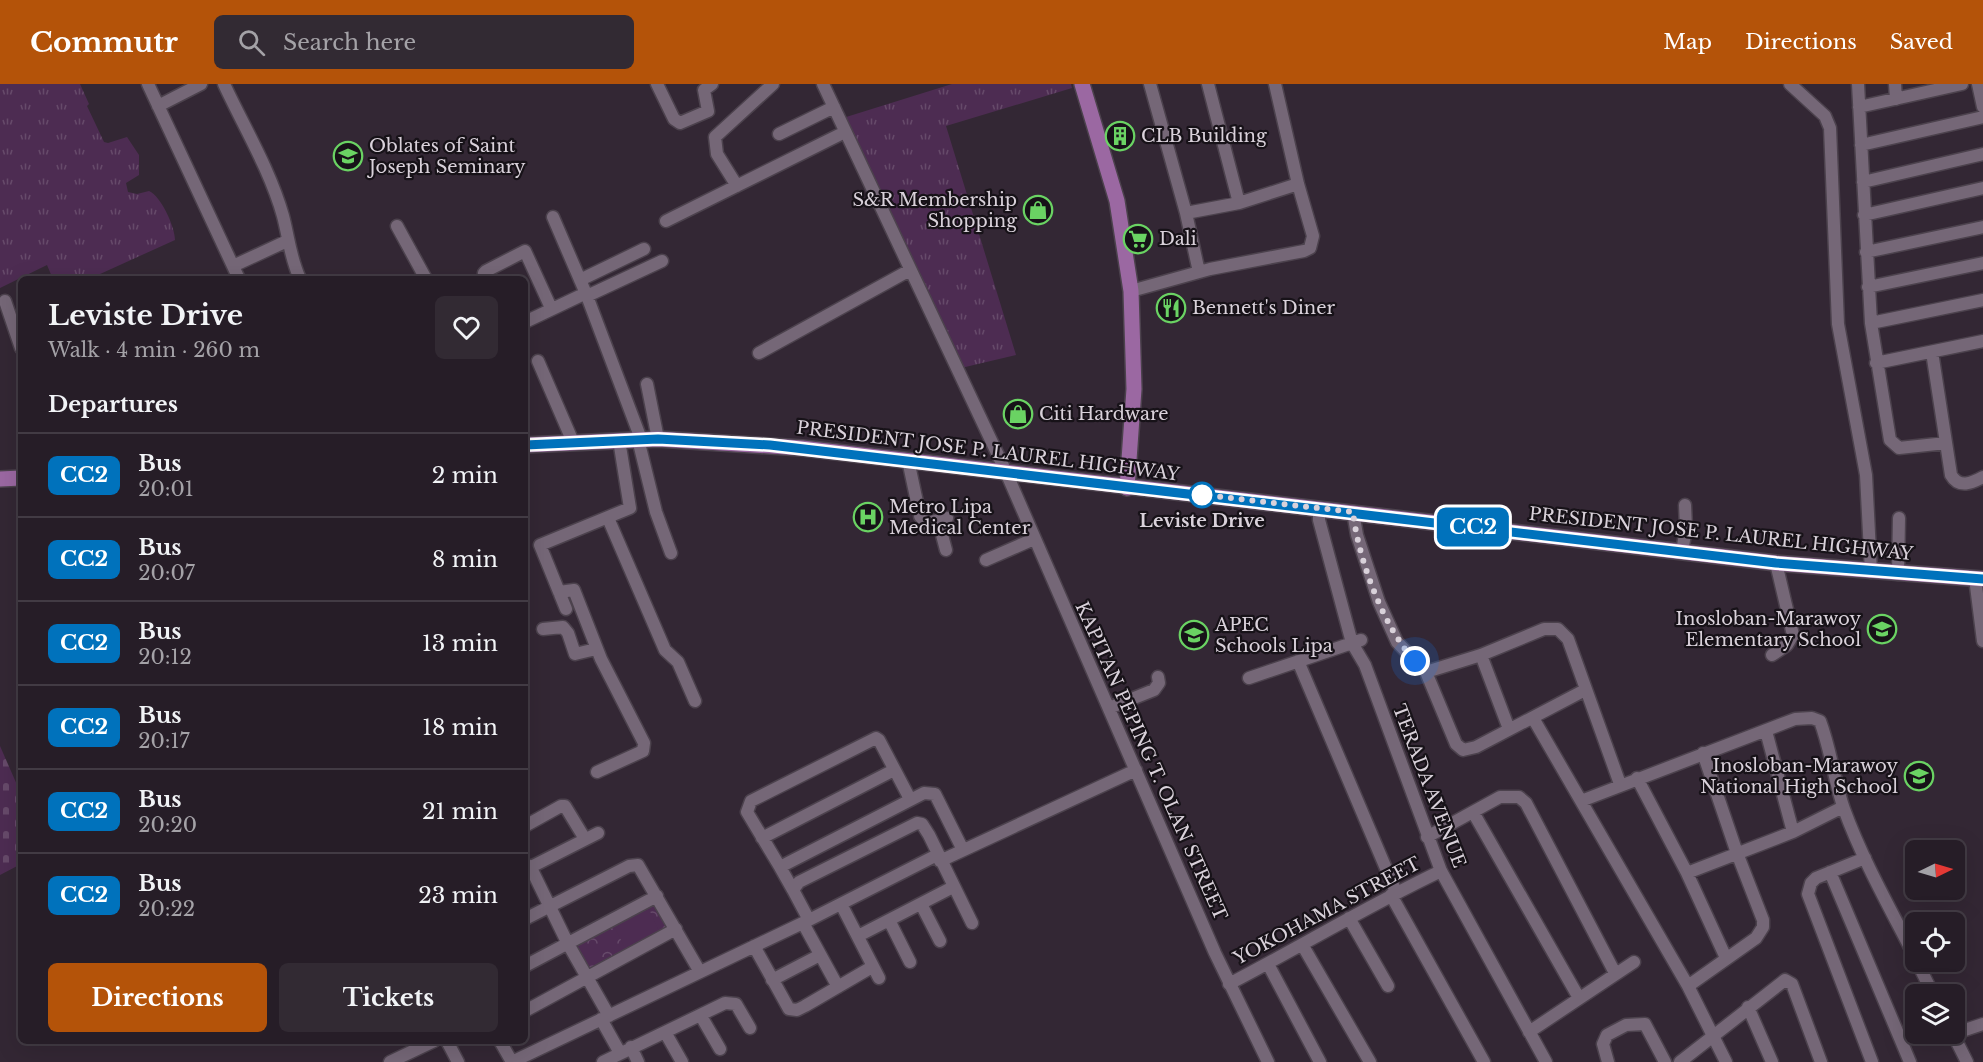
<!DOCTYPE html>
<html lang="en">
<head>
<meta charset="utf-8">
<style>
  body { margin:0; font-family:"Libre Baskerville",serif; background:#322a33; color:#f1f3f6; height:100vh; display:flex; flex-direction:column; font-size:22px; white-space:nowrap }
  * { box-sizing:border-box; margin:0 }
  p { font-size:20px; color:#a4a2a7 }
  .icon { flex:none; width:33px; height:33px; fill:none; stroke:currentColor; stroke-width:2; stroke-linecap:round; stroke-linejoin:round }
  .map { position:relative; flex:1; overflow:hidden }
  .drawer { position:absolute; left:18px; top:192px; width:510px; height:768px; display:flex; flex-direction:column; background:#261d27; border-radius:9px; box-shadow:0 6px 24px #0002,0 0 0 2px #423b44 }
  .drawer>* { flex:none }
  .badge { padding:0 12px; border-radius:9px; font-size:21px; line-height:39px }
  .needle { width:39px; rotate:85deg }
  .buttons { position:absolute; left:1905px; top:756px; display:grid; gap:12px }
  .buttons a { display:grid; place-items:center; width:60px; height:60px; border-radius:9px; background:#261d27; box-shadow:0 6px 24px #0002,0 0 0 2px #423b44; font-size:30px }
  .you { position:absolute; width:30px; height:30px; margin:-15px; border:4px solid #fff; border-radius:50%; background:#1a73e8; box-shadow:0 0 0 9px #1a73e833 }
  .map>.badge { position:absolute; translate:-50% -50%; box-shadow:0 0 0 3px #fff }
  h2 { padding:0 30px; font-size:22px; line-height:54px }
  .round { display:grid; place-items:center; flex:none; width:63px; height:63px; border-radius:9px; background:#322a33 }
  .summary { display:flex; align-items:center; justify-content:space-between; height:102px; padding:0 30px }
  h1 { font-size:28px; font-weight:700; line-height:45px }
  .cta { display:flex; gap:12px; margin-top:auto; padding:12px 30px }
  .cta a { flex:1; height:69px; border-radius:9px; background:#b45309; color:#fff; font-size:24px; font-weight:700; line-height:69px; text-align:center }
  .cta a+a { background:#322a33; color:#f1f3f6 }
  ul { padding:0; list-style:none }
  li { display:flex; align-items:center; gap:18px; height:84px; padding:0 30px; border-top:2px solid #423b44 }
  li div { flex:1 }
  li b { display:block; font-size:22px }
  li em { font-style:normal }
  li .badge { min-width:66px; font-weight:700; text-align:center }
  header { display:flex; align-items:center; gap:36px; box-sizing:border-box; height:84px; padding:0 30px; background:#b45309; color:#fff }
  header strong { font-size:28px }
  nav { display:flex; gap:33px; margin-inline-start:auto; font-size:21px }
  .search { width:420px; height:54px; background:#322a33; display:flex; align-items:center; gap:15px; box-sizing:border-box; padding:0 21px; border-radius:9px; color:#a4a2a7; font-size:22px }
  .map>svg:first-child { display:block }
</style>
</head>
<body>
<header>
<strong>Commutr</strong>
<div class="search"><svg class="icon" aria-label="search" viewBox="0 0 24 24"><circle cx="10" cy="10" r="6"/><path d="M15 15l6 6"/></svg>Search here</div>
<nav><a>Map</a><a>Directions</a><a>Saved</a></nav>
</header>
<div class="map">
<svg width="1983" height="978" viewBox="0 0 1983 978">
  <defs>
    <pattern id="grass-tufts" width="24" height="20" patternUnits="userSpaceOnUse" patternTransform="scale(1.5)"><rect width="24" height="20" fill="#4d2c52"/><path d="M3 7l-1-3M5 7V3M7 7l1-3M15 17l-1-3M17 17v-4M19 17l1-3" fill="none" stroke="#664a6a"/></pattern>
    <pattern id="cemetery-stones" width="16" height="16" patternUnits="userSpaceOnUse" patternTransform="scale(1.5)"><rect width="16" height="16" fill="#4d2c52"/><path d="M2 7V4a2 2 0 0 1 4 0v3zM10 15v-3a2 2 0 0 1 4 0v3z" fill="#664a6a"/></pattern>
    <pattern id="park-crowns" width="20" height="18" patternUnits="userSpaceOnUse" patternTransform="scale(1.5)"><rect width="20" height="18" fill="#4d2c52"/><path d="M2 6a3 3 0 1 1 6 0M12 15a3 3 0 1 1 6 0" fill="none" stroke="#664a6a"/></pattern>
  </defs>
  <rect width="100%" height="100%" fill="#332734"/>
  <path fill="url(#grass-tufts)" d="M0,0H80L89,20L87,22L104,58L108,59L127,53L139,71V91L126,99L128,108L137,110L149,107C161,112 175,143 175,156L89,195H53L47,181L0,204Z
    M952,0H1071L1072,4L946,42L1016,271L961,284L843,34Z"/>
  <path fill="url(#cemetery-stones)" d="M0,662L21,710V780L0,791Z"/>
  <path fill="url(#park-crowns)" d="M655,818L669,841L667,847L591,886L587,885L575,862Z"/>
  <path fill="#4d2c52" d="M649,825L658,845L624,862L614,842Z"/>
  <g fill="none" stroke-linecap="round" stroke-linejoin="round">
    <g stroke="#4c424d" stroke-width="15">
      <path id="minor" d="M148,0L239,195
        M224,0C244,43 270,86 283,132C289,155 290,173 300,195
        M657,0L674,35L680,39L708,27L704,6L712,0
        M823,0L1006,388L1215,869L1268,978
        M1150,0L1186,129L1199,188
        M1208,0L1239,119
        M1790,0L1825,32L1830,44L1838,240L1866,391L1871,488
        M1858,0L1871,239L1890,356L1899,364L1946,359
        M1895,0L1896,15
        M1978,0L1983,23
        M158,22L201,0
        M1859,23L1962,0
        M779,50L834,23
        M1861,61L1983,33
        M1863,98L1983,70
        M737,102L717,70L715,53L773,0
        M1186,129L1239,119L1298,100
        M1864,131L1983,104
        M553,133L587,212L641,355
        M666,137L845,48
        M397,142L426,195
        M1866,168L1983,143
        M233,182L287,157
        M486,195L484,189L486,187L525,167L551,224
        M580,196L644,165
        M1868,203L1983,179
        M1131,207L1210,185L1304,167L1310,164L1313,152L1298,100L1275,0
        M587,212L662,177
        M5,217L21,264
        M525,238L586,209
        M1871,239L1983,216
        M1932,268L1951,391C1959,405 1972,399 1983,393
        M759,269L910,186
        M538,277L573,358
        M1876,279L1983,257
        M647,300L658,355
        M638,355L656,428L671,469
        M908,376L917,418
        M1319,424V436L1352,559L1365,581L1441,787L1546,978
        M1353,428L1357,451L1379,518L1397,558L1426,588L1456,660L1463,666L1476,663L1585,606
        M920,432L926,439L947,434
        M608,434L665,566L678,578L695,617
        M938,436L946,466
        M1682,468L1686,444L1685,421
        M986,476L1034,455
        M1898,490L1899,434
        M1975,494L1983,557
        M559,508L574,506L601,575L644,659L643,667L597,688
        M566,525L540,461L630,424L619,356
        M543,545L563,543L568,549L575,570L596,565
        M1481,571L1509,645
        M1772,571L1787,561L1793,551L1776,479
        M1298,577L1396,808
        M1426,588L1481,571L1544,545H1558L1568,555L1620,700
        M1249,594L1361,556
        M1109,624L1154,606L1159,599L1158,593
        M1533,634L1688,902L1726,978
        M1766,647L1793,748
        M1637,694L1687,789L1726,874
        M1581,717L1795,635L1812,634L1820,637C1831,666 1834,697 1844,725C1863,777 1891,826 1916,875
        M1473,728L1579,914
        M525,742L561,722H565L585,755
        M1427,753L1500,713H1519L1526,719L1615,889
        M762,754L894,686
        M1865,774L1816,794L1811,799L1808,810L1872,978
        M940,777L1136,686
        M530,782L567,858L609,932
        M780,783L747,728L751,717L876,654L879,656L910,715
        M525,786L598,749
        M1830,788L1910,978
        M1687,789L1793,748L1843,723
        M793,806L780,783L924,709L935,710L963,766
        M1391,811L1484,978
        M841,820L879,894
        M921,820L940,857
        M1349,834L1388,902
        M525,835L629,782L638,781L700,888
        M809,836L793,806L799,798L917,739L922,740L929,751L972,839
        M889,836L910,878
        M803,839L838,903
        M858,852L953,803
        M754,862L789,925L797,926L805,922L872,883
        M1303,862L1370,978
        M1917,878L1933,910
        M1268,880L1320,978
        M525,882L657,812
        M772,896L820,871
        M1229,900C1300,863 1369,821 1441,787
        M1688,902L1756,854L1763,843V836L1737,769L1703,669
        M1748,923L1772,978
        M525,927L676,845
        M701,932L720,965
        M601,935L620,969
        M665,948L682,978
        M1529,948L1634,878
        M1953,950L1967,978
        M1953,950L1983,940
        M447,957L458,978
        M500,957L512,978
        M631,963L638,978
        M390,978L434,957
        M512,978L809,836L937,771
        M603,978L725,919L736,920L750,944
        M1608,978L1603,960L1607,951L1626,941L1645,940L1665,978
        M1680,978L1785,896L1792,900L1821,978"/>
    </g>
    <g stroke="#4c424d" stroke-width="18">
      <path id="major" d="M1082,0L1117,117L1131,207L1134,305L1127,404
        M525,361L658,355L802,364L1776,479L1983,495
        M0,395L21,394"/>
    </g>
    <use href="#minor" stroke="#756777" stroke-width="12"/>
    <use href="#major" stroke="#9b68a2" stroke-width="15"/>
  </g>
  <g fill="none" stroke-linecap="round" stroke-linejoin="round">
    <g stroke="#fff" stroke-width="14">
      <path id="line" d="M525,361L658,355L770,361L1776,479L1983,495"/>
    </g>
    <use href="#line" stroke="#0072bc" stroke-width="9"/>
    <path stroke="#d9d1da" stroke-width="6" stroke-dasharray="0 10.8" d="M1202,411L1195,410L1353,428C1358,474 1383,543 1415,577"/>
  </g>
  <defs>
    <g id="building-ring" transform="scale(1.5)"><circle r="9.5" fill="#171218" stroke="#6ad363" stroke-width="1.5"/><path d="M-4-6H4V6H1V3H-1V6H-4ZM-2.5-4.3h1.7v1.8h-1.7ZM.8-4.3h1.7v1.8H.8ZM-2.5-1h1.7V.8h-1.7ZM.8-1h1.7V.8H.8Z" fill="#6ad363"/></g>
    <g id="school-ring" transform="scale(1.5)"><circle r="9.5" fill="#171218" stroke="#6ad363" stroke-width="1.5"/><path d="M0-5L7-2L0 1L-7-2ZM-4 1L0 2.5L4 1V4Q0 6-4 4Z" fill="#6ad363"/></g>
    <g id="shop-ring" transform="scale(1.5)"><circle r="9.5" fill="#171218" stroke="#6ad363" stroke-width="1.5"/><path d="M-5-2.5h2.3a2.7 3.5 0 0 1 5.4 0H5L5.5 6h-11ZM-1.5-2.5h3a1.5 2.3 0 0 0-3 0Z" fill="#6ad363"/></g>
    <g id="supermarket-ring" transform="scale(1.5)"><circle r="9.5" fill="#171218" stroke="#6ad363" stroke-width="1.5"/><path d="M-6-5.5h2.5l.6 2H6L4.5 2H-2.5L-4.4-4H-6ZM-1.5 3.2a1.3 1.3 0 1 0 .1 0ZM3 3.2a1.3 1.3 0 1 0 .1 0Z" fill="#6ad363"/></g>
    <g id="restaurant-ring" transform="scale(1.5)"><circle r="9.5" fill="#171218" stroke="#6ad363" stroke-width="1.5"/><path d="M-5-6h1v4h1v-4h1v4h1v-4h1v5L-1.5 .5V6h-2V.5L-5-1ZM5-6V6H3V1.5H1.5Q1.5-4 5-6Z" fill="#6ad363"/></g>
    <g id="hospital-ring" transform="scale(1.5)"><circle r="9.5" fill="#171218" stroke="#6ad363" stroke-width="1.5"/><path d="M-5-5h3v3.5h4V-5h3V5h-3V1.5h-4V5h-3Z" fill="#6ad363"/></g>
  </defs>
  <g fill-rule="evenodd">
    <use href="#building-ring" x="1120" y="52"/>
    <use href="#school-ring" x="348" y="72"/>
    <use href="#shop-ring" x="1038" y="126"/>
    <use href="#supermarket-ring" x="1138" y="155"/>
    <use href="#restaurant-ring" x="1171" y="224"/>
    <use href="#shop-ring" x="1018" y="330"/>
    <use href="#hospital-ring" x="868" y="433"/>
    <use href="#school-ring" x="1882" y="545"/>
    <use href="#school-ring" x="1194" y="551"/>
    <use href="#school-ring" x="1919" y="692"/>
  </g>
  <circle fill="#fff" stroke="#0072bc" stroke-width="3" cx="1202" cy="411" r="12"/>
  <g text-anchor="middle" stroke-width="4.5" stroke-linejoin="round" paint-order="stroke">
    <g font-size="18" fill="#d9d1da" stroke="#171218" text-anchor="start">
      <text x="1141" y="58">CLB Building</text>
      <text x="369" y="68">Oblates of Saint<tspan x="369" dy="21">Joseph Seminary</tspan></text>
      <text x="1017" y="122" text-anchor="end">S&amp;R Membership<tspan x="1017" dy="21">Shopping</tspan></text>
      <text x="1159" y="161">Dali</text>
      <text x="1192" y="230">Bennett's Diner</text>
      <text x="1039" y="336">Citi Hardware</text>
      <text x="889" y="429">Metro Lipa<tspan x="889" dy="21">Medical Center</tspan></text>
      <text x="1861" y="541" text-anchor="end">Inosloban-Marawoy<tspan x="1861" dy="21">Elementary School</tspan></text>
      <text x="1215" y="547">APEC<tspan x="1215" dy="21">Schools Lipa</tspan></text>
      <text x="1898" y="688" text-anchor="end">Inosloban-Marawoy<tspan x="1898" dy="21">National High School</tspan></text>
    </g>
    <g font-size="18" fill="#d9d1da" stroke="#171218">
      <text transform="translate(988 367) rotate(7)" y="6">PRESIDENT JOSE P. LAUREL HIGHWAY</text>
      <text transform="translate(1721 450) rotate(6)" y="6">PRESIDENT JOSE P. LAUREL HIGHWAY</text>
      <text transform="translate(1151 677) rotate(66)" y="6">KAPITAN PEPING T. OLAN STREET</text>
      <text transform="translate(1429 702) rotate(69)" y="6">TERADA AVENUE</text>
      <text transform="translate(1327 827) rotate(-28)" y="6">YOKOHAMA STREET</text>
    </g>
    <g font-size="18" font-weight="bold" fill="#d9d1da" stroke="#171218">
      <text x="1202" y="443">Leviste Drive</text>
    </g>
  </g>
</svg>
<div class="buttons">
<a><svg class="needle" viewBox="-14 -14 28 28"><path d="M0-13l5 13h-10z" fill="#e53935"/><path d="M0 13l5-13h-10z" fill="#a4a2a7"/></svg></a>
<a><svg class="icon" aria-label="locate" viewBox="0 0 24 24"><circle cx="12" cy="12" r="6"/><path d="M12 2v4M12 18v4M2 12h4M18 12h4"/></svg></a>
<a><svg class="icon" aria-label="layers" viewBox="0 0 24 24"><path d="M12 4l9 5-9 5-9-5zM3 14l9 5 9-5"/></svg></a>
</div>
<div class="you" style="left:1415px;top:577px"></div>
<b class="badge" style="left:1473px;top:443px;background:#0072bc;color:#fff">CC2</b>
<section class="drawer">
<div class="summary"><div><h1>Leviste Drive</h1><p>Walk · 4 min · 260 m</p></div><a class="round"><svg class="icon" aria-label="heart" viewBox="0 0 24 24"><path d="M12 20l-8-8c-3-5 5-10 8-4 3-6 11-1 8 4z"/></svg></a></div>
<h2>Departures</h2>
<ul>
<li><span class="badge" style="background:#0072bc;color:#fff">CC2</span><div><b>Bus</b><p>20:01</p></div><em>2 min</em></li>
<li><span class="badge" style="background:#0072bc;color:#fff">CC2</span><div><b>Bus</b><p>20:07</p></div><em>8 min</em></li>
<li><span class="badge" style="background:#0072bc;color:#fff">CC2</span><div><b>Bus</b><p>20:12</p></div><em>13 min</em></li>
<li><span class="badge" style="background:#0072bc;color:#fff">CC2</span><div><b>Bus</b><p>20:17</p></div><em>18 min</em></li>
<li><span class="badge" style="background:#0072bc;color:#fff">CC2</span><div><b>Bus</b><p>20:20</p></div><em>21 min</em></li>
<li><span class="badge" style="background:#0072bc;color:#fff">CC2</span><div><b>Bus</b><p>20:22</p></div><em>23 min</em></li>
</ul>
<div class="cta"><a>Directions</a><a>Tickets</a></div>
</section>
</div>
</body>
</html>
